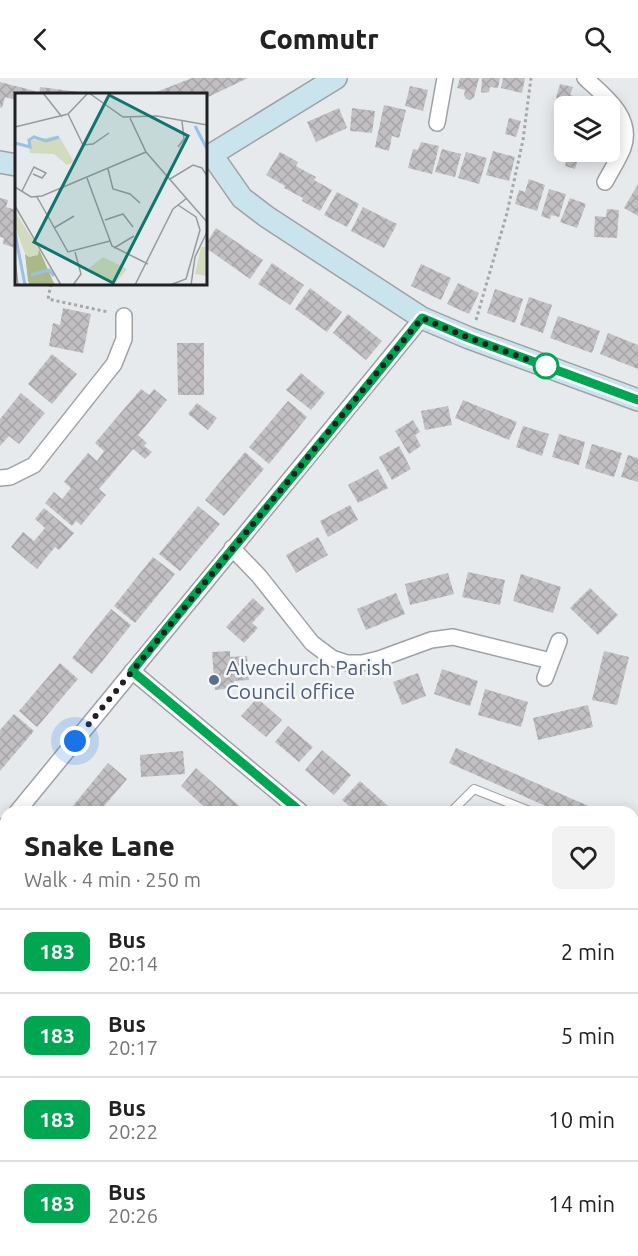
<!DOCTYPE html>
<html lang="en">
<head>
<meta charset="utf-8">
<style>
  body { margin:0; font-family:Ubuntu,sans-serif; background:#f2f2f2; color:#222; height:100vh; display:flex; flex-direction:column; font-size:22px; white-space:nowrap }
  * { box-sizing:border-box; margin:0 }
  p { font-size:20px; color:#767676 }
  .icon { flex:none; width:33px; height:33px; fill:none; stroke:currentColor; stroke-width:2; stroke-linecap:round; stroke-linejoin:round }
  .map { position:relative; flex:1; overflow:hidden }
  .side { position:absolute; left:0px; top:728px; width:639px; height:452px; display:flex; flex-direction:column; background:#fff; border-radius:18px 18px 0 0; box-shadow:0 3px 15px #0003 }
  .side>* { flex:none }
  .badge { padding:0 12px; border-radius:9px; font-size:21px; line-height:39px }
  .fabs { position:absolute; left:554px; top:18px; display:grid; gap:12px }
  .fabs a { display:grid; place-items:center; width:66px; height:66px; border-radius:9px; background:#fff; box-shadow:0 3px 15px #0003; font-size:30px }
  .you { position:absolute; width:30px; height:30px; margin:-15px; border:4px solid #fff; border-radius:50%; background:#1a73e8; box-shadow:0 0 0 9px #1a73e833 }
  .map>.badge { position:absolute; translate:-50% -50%; box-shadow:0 0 0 3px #fff }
  .round { display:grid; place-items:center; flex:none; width:63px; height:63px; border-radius:9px; background:#f2f2f2 }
  .head { display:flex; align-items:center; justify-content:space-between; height:102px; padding:0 24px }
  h1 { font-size:28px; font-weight:800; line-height:45px }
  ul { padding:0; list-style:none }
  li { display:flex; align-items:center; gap:18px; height:84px; padding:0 24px; border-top:2px solid #e0e0e0 }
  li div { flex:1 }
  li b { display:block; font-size:22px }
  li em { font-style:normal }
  li .badge { min-width:66px; font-weight:700; text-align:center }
  header { display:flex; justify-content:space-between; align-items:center; height:78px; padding:0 24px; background:#fff; font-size:27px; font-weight:800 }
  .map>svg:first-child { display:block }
</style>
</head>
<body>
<header><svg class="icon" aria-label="back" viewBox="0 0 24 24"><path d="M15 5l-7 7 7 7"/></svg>Commutr<svg class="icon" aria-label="search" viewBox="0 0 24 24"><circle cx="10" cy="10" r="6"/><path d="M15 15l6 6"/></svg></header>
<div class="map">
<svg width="638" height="1178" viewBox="0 0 638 1178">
  <defs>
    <pattern id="building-cross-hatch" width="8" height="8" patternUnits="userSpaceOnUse" patternTransform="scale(1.5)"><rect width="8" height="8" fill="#c1bfc2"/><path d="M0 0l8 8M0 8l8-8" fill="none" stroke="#a6a4a6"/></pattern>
  </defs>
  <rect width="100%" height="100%" fill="#e7eaed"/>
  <path fill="#d2dbbd" d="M638,1049V1178H562L526,1173H633V1050Z"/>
  <path fill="url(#building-cross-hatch)" d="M192,0H248L206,20V16H151Z
    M460,0H479L474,19L470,22L466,21L464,17L465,12L457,10Z
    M482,0H500L498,10L490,9L489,14L484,15L481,14Z
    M503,0H525L522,15L501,10Z
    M0,4L35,13V16H16V22L5,19L2,30L0,29Z
    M560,6L573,9L570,17L589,23L588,28L562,27L563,22L556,20Z
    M410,8L428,12L423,33L405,28Z
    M40,9L87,15V16H39Z
    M384,27L406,32L399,60L392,58L389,73L375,69Z
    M339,30L347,50L316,64L307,44Z
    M352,30L375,33L372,55L350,53Z
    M509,40L521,43L516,59L505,56Z
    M563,51L564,74H580L575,91L565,88L566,83L555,80Z
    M421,64L439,68L432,96L408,90L413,71L418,72Z
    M442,71L461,76L455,99L435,94Z
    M493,73L515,79L509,103L486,97Z
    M280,74L298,84L296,88L316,99L314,102L332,112L320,133L302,123L303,120L284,110L285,108L266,97Z
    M466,74L487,80L479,106L458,100Z
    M529,101L545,107L537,133L515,126L519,112L525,114Z
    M638,106V138L624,130Z
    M549,111L566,116L559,139L551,137L550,141L541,138Z
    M337,114L359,126L347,149L324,137Z
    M0,120L8,122L6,129L16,132V170L3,166L4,160L0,159Z
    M570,120L586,126L577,150L560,144Z
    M363,129L397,146L384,170L351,153Z
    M607,131L619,132L617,160L594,159L595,138L606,139Z
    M216,150L263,182L250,201L206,170V166Z
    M272,185L304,207L290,227L258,206Z
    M421,186L451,200L441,222L411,208Z
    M458,205L479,215L469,236L447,226Z
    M310,210L342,234L327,254L295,231Z
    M495,211L523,221L515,245L487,235Z
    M529,219L552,227L543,255L520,247Z
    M63,230L91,236L83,275L49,268L53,245L60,247Z
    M348,236L382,263L366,282L333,255Z
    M558,238L600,253L592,275L550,260Z
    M608,255L638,267V291L600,276Z
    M177,265H204V317H178Z
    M52,276L77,296L52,326L28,306Z
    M301,295L325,315L311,332L286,312Z
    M141,311L149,317L154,311L167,322L138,357L147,365L144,368L152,374L145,381L133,371L99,411L106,417L81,447L76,443L72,448L45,425L54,414L62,421L71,410L64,404L88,375L97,383L104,373L95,365Z
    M21,315L45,335L19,366L9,358L0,368V341Z
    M463,322L517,344L509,362L455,340Z
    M288,323L307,339L269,386L249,369Z
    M197,325L217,340L208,352L188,336Z
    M448,328L452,347L425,352L421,333Z
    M413,342L420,354L415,357L421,368L409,376L395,353Z
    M523,348L549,356L542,378L516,369Z
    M559,356L585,364L579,387L552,379Z
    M592,366L622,375L614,399L585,390Z
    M399,368L411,391L392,402L379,379Z
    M245,374L264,391L224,438L205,422Z
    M628,377L638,380V404L621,399Z
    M378,391L388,410L358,425L348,407Z
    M350,427L358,442L328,459L320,443Z
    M198,428L220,446L180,493L159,476Z
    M44,430L74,455L59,472L55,469L37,491L11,469L23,454L34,463L40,456L45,450L35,441Z
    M318,459L328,477L296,495L286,477Z
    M153,479L175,496L135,545L114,528Z
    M468,494L505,502L500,527L462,519Z
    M448,495L454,516L410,527L405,506Z
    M521,496L561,509L553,535L513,523Z
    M590,510L618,537L598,557L570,530Z
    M396,515L405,536L366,552L357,531Z
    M253,520L265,531L252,545L258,550L244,565L226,549Z
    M111,531L131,547L92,596L72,580Z
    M230,573V579L247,578L249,602L234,603V610L215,612L212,574Z
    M604,573L629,579L617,627L592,622Z
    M60,585L78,601L37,649L19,633Z
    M442,591L478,603L470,628L434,616Z
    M418,595L426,618L402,627L393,604Z
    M485,611L528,624L521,649L478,637Z
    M257,620L282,642L266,659L241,638Z
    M588,627L593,649L538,662L533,640Z
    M14,636L34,653L0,693V652Z
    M288,648L313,669L299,684L275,664Z
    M456,670L602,734H559L449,685Z
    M322,672L351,697L334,717L305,692Z
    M183,673L185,696L141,699L140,677Z
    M108,685L127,701L99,734H68Z
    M196,690L246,734H210L181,708Z
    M360,703L388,728L383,734H356L342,722Z
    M6,845V891L0,892V846Z
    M638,981V1003L633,1004V982Z
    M0,1009L6,1013V1025L0,1034Z
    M229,1173H271L278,1178H237Z"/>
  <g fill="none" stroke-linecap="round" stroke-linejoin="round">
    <g stroke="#9fa1a5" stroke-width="10">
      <path id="lane" d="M451,734L474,711L532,734"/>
    </g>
    <g stroke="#9fa1a5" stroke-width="18">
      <path id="street" d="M585,0C605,18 634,40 623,70C618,82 611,93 605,104
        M437,45L445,0
        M0,400L10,399L34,387L114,286L124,261V238
        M232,470L259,498L312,565L332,580L347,585H362L379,581L431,562L453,559L551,583
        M132,593L301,734
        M545,600L559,563
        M17,734L422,240
        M0,755L6,747
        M633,952H638
        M0,968L6,972
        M355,1173L360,1178"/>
    </g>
    <g stroke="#9fa1a5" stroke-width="24">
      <path id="secondary" d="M212,77L242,120L267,139L422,240L469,260L638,322
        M206,80L336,0
        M0,84L16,87"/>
    </g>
    <path stroke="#a5a7a9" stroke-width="3" stroke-dasharray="3 3" stroke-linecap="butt" d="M51,206L48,221L108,234
      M476,242L507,135L523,62L531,0"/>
    <use href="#lane" stroke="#fff" stroke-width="8"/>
    <use href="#street" stroke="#fff" stroke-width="15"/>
    <use href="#secondary" stroke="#c9e4ed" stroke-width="21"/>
    <path stroke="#454648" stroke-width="4.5" d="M0,1136L6,1140
      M59,1173L67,1178"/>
  </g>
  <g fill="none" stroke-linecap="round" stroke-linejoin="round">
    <g stroke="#fff" stroke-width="14">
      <path id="line" d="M301,734L132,593C228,475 327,359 422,240L469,260L638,322"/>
    </g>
    <use href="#line" stroke="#00a651" stroke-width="9"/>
    <path stroke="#212123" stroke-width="6" stroke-dasharray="0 10.8" d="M75,663L422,240L469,260L548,289L546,288"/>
  </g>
  <circle fill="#fff" stroke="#00a651" stroke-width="3" cx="546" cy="288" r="12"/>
  <circle fill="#5c6f8a" stroke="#f5f7fa" stroke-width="2" cx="214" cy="602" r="6"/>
  <g text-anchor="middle" stroke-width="5" stroke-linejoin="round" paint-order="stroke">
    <g font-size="21" fill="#4e5e75" stroke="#f5f7fa" text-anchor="start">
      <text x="226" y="597">Alvechurch Parish<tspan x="226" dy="24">Council office</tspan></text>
    </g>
  </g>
  <g transform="translate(15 15)">
    <rect width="192" height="192" fill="#e7eaed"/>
    <path d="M41,43L45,45L59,69L52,72L39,61L15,60L13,48ZM0,119L24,156V162L14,164L10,160L0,134Z" fill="#d2dbbd"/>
    <path d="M24,156L38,188L40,192H15L13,188L10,161L14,164L23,162Z" fill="#abb88a"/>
    <path d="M186,154H192V183L180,181Z" fill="#d2dbbd"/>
    <path d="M88,164L112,176L99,192L74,175Z" fill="#d2dbbd"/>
    <path fill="none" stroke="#99c1e3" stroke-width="3" d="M180,33L192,56M0,50L15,54L14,47L19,44L31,48L44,44M0,140L10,192M16,182L34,177L39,183"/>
    <path fill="none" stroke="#989a9c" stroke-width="1.5" d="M28,0L47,24M74,0L108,24L142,23L192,32M53,21L68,52L78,51L94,40M115,25L131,59L192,129M0,34L53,21L73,0M163,54L169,46L167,28M93,76L98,96L115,101L125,110M72,85L97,153L133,171M155,86L178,72L187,75L192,83M0,94L16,104L27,103L131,59M7,98L19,74L31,80L27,85L18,81M22,104L53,159L95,148M0,113L46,192M90,127L108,121L118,134M39,135L59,123M99,155L119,143M0,168L3,192M58,192L66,181L60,159M120,192L158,116L172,105M155,192L171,186L185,137L181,124L163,112M176,192L180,164L192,139"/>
    <path fill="#0f766e" fill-opacity="0.15" stroke="#0f766e" stroke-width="3" d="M94,2L173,43L98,190L19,149Z"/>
    <rect width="192" height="192" fill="none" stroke="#212123" stroke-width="3"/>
  </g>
</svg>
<div class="fabs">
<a><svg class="icon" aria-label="layers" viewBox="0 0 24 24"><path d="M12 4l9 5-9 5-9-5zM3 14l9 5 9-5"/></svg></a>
</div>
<div class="you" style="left:75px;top:663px"></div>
<section class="side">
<div class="head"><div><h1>Snake Lane</h1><p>Walk · 4 min · 250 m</p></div><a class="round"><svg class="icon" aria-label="heart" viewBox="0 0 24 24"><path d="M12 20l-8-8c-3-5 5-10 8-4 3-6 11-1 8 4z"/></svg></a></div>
<ul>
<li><span class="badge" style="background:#00a651;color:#fff">183</span><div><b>Bus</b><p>20:14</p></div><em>2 min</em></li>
<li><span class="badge" style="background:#00a651;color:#fff">183</span><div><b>Bus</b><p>20:17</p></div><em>5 min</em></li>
<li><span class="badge" style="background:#00a651;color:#fff">183</span><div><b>Bus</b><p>20:22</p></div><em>10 min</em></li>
<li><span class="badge" style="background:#00a651;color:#fff">183</span><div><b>Bus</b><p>20:26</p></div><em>14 min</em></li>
</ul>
</section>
</div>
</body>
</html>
